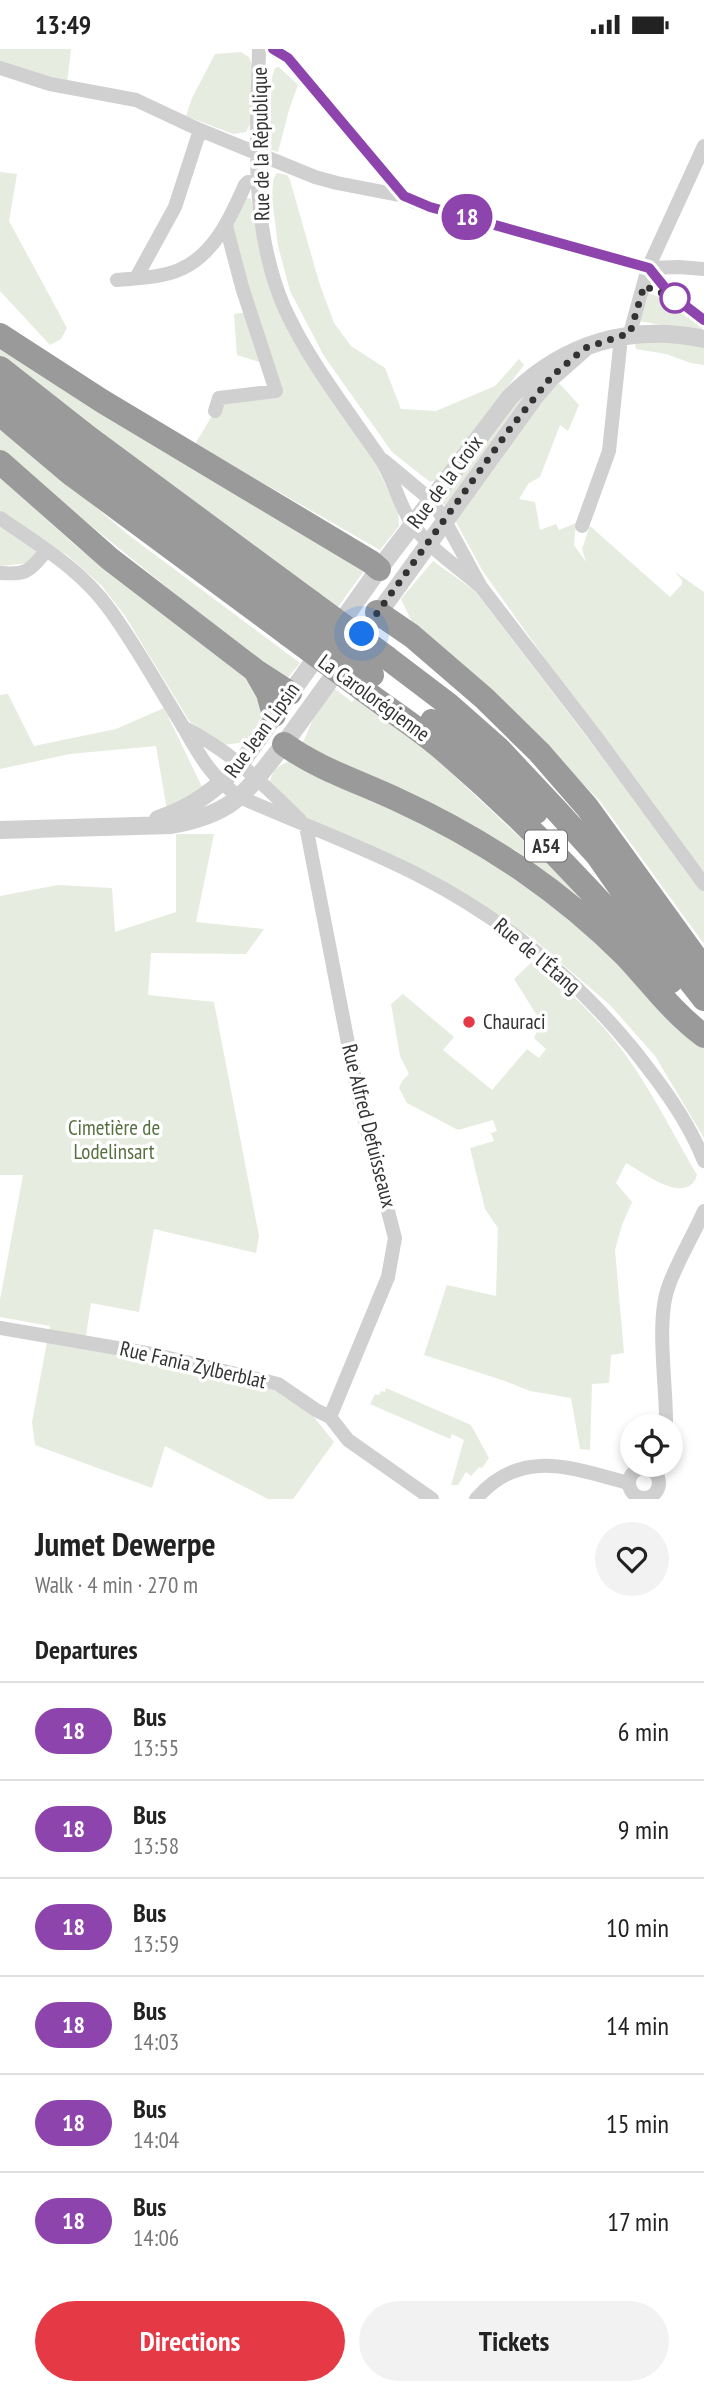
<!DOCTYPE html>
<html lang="en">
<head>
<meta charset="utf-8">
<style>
  body { margin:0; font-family:"PT Sans Narrow",sans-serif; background:#f2f2f2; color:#222; height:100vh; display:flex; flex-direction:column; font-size:26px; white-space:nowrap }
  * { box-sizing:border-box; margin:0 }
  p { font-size:23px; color:#767676 }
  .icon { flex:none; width:38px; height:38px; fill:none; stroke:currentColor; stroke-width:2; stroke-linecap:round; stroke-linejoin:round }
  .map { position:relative; height:1450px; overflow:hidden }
  .panel { display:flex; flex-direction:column; background:#fff; flex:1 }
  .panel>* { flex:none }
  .badge { padding:0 14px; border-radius:23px; font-size:24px; line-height:46px }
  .fabs { position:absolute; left:620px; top:1365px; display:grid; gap:14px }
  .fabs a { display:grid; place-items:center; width:63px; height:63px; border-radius:50%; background:#fff; box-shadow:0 4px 10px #0003; font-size:35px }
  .you { position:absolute; width:35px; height:35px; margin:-18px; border:5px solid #fff; border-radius:50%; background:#1a73e8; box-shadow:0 0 0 10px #1a73e833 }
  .map>.badge { position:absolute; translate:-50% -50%; box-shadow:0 0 0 4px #fff }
  h2 { padding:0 35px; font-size:26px; line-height:63px }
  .round { display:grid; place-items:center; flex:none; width:74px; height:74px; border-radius:37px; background:#f2f2f2 }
  .headline { display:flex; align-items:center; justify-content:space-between; height:119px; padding:0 35px }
  h1 { font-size:33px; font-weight:700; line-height:52px }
  .cta { display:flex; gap:14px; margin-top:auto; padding:14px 35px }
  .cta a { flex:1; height:80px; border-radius:42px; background:#e63946; color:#fff; font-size:28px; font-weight:700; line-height:80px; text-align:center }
  .cta a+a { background:#f2f2f2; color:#222 }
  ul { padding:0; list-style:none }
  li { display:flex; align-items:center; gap:21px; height:98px; padding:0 35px; border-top:2px solid #e0e0e0 }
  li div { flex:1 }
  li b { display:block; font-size:26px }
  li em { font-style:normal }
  li .badge { min-width:77px; font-weight:700; text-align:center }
  .status { display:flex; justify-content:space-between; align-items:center; height:49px; padding:0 35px; background:#fff; direction:ltr }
  .status svg { height:19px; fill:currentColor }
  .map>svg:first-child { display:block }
</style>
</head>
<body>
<div class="status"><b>13:49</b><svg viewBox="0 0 49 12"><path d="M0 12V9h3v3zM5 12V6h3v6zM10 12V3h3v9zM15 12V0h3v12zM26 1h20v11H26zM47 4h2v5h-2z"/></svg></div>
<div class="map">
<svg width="704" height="1450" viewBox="0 0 704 1450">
  <rect width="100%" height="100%" fill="#fff"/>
  <path fill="#e6ecdf" d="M0,0H71L67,34L0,14Z
    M241,3L249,8L252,16L251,73L246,83L233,85L186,67L192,49L215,5Z
    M279,18L298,36L289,61L278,103L269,100L272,28L275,19Z
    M0,123L17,125L9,172L67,279L61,290L50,296L0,242Z
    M277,124L287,126L290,131L319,233L334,274L351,297L385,319L401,360L436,362L495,337L519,310L524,316L436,431L430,433L392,403L324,307L290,242L278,197L272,149L273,131Z
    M246,148L251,150L268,227L372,407L398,463L399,477L380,501L195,395L215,362L219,349L276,342L269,316L237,306L234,265L250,263L231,179Z
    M645,243L669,251L703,276L701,283L639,272Z
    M654,289L704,297V316L691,314L666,305L636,300L635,294Z
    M0,293L364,522L338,558L115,397L0,307Z
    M545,322L446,458L439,450L516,349Z
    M559,334L579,356L568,382L560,376L540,428L529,434L519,450L535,453L540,481L556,475L559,481L576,474L574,496L586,513L582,500L590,477L670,548L682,535V531L674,522L704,543V823L631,731L482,521L455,471L495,407Z
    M0,376L126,484L300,614L284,633L0,403Z
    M0,428L76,497L254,631L264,664L246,693L224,696L190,673L125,567L101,536L67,506L26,483L0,461Z
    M0,469L47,501L30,514L0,517Z
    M433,512L475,542L704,841V895L600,752L536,687L413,575L401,550Z
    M326,633L352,653L362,640L598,862L517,802L407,748L543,836L704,992V1089L655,1007L610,956L531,888L417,818L290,762L268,740C274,708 287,721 298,702C310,683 318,654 326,633Z
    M8,645L34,697L116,680L164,659L202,738L168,767L156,697L70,705L0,720V646Z
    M176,785H214L196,873L264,880L246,905L151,904L148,946L214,953L259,1187L256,1204L154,1180L139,1263L91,1254L84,1299L160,1312L281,1343L314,1368L334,1393L293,1450H268L165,1397L152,1439L35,1396L32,1373L50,1277L0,1268V1251L23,1126H0V847L58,836L112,839L115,883L176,863Z
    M534,911C570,943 607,977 634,1018C657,1052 676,1090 697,1126C687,1158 643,1123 626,1114L616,1134L632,1153L622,1176L615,1201L624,1304L611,1306L609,1334L592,1335L590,1401L580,1400L571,1349L530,1342L502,1331L424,1306L447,1236L496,1247L498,1179L485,1160L470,1099L494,1092L491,1084L497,1082L493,1071L458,1081L407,1054L399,1039L402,1032L409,1025L400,1007L391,955L403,945L454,988L443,1001L492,1041L527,1000L539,1009L546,1000L534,989L541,973L514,930Z
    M386,1339L471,1376L489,1409L482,1419L479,1418L471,1427L466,1423L458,1436H451L464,1391L452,1385L450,1390L370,1355L375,1345L379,1346L381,1342L385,1343Z"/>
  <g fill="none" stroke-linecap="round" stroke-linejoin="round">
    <path stroke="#d0d0d0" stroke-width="14" d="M259,0C257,86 249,176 284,258C308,311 345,358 378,406C393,426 397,452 411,473C428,499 458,518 481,538
      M273,0L288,9L404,147L415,153L648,219L679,218L704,220
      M0,19L50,35L136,51L200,81L315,128L337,134L404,147
      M648,219L670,245L704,271
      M136,229L175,158L200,81
      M117,231C137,229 162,229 181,220C215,205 231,167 245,136L248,133L258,132
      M630,284L648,219L704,97
      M215,362L219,349L276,342L242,238L226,177
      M383,411L431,451L445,472L481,538L594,685L704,835
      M0,469C40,497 81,520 110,561C136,597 158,637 181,674C199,705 210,728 240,748C300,775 362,797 420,827C502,869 575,929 633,1000C660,1034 688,1071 704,1112
      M582,477L609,402L620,298L618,288
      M0,524C28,526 29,522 47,501
      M183,678C232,703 261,733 300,771
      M306,777L358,1046L395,1189L388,1228L330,1368
      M0,1279L152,1305L278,1335L316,1361L330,1368L348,1391L432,1450
      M666,1377C667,1337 655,1271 669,1236C678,1211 693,1187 704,1162
      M629 1434a15 15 0 1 1 30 0a15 15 0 1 1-30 0Z
      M476,1450C520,1398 572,1419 628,1434"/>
    <path stroke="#d0d0d0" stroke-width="18" d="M158,770C192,759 217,740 241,714L379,520L510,348C563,295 630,274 704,290
      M0,781L171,776C235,765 246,743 284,695L534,349L552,328L585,299"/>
    <path stroke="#9a9a9a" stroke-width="24" d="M0,286L102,352L371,513L379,520
      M0,319L89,389L311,553
      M0,340L84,412L298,572
      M0,365L70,424L289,586
      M0,413L110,510L256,622L290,644
      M377,563L412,587L484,649L539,703L587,758L704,920
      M386,608L448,655L499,700L558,763L597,806L648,879L704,950
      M256,623L268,644L274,666
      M362,640C387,659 415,677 439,697C523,769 600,848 670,933
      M432,672L467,699L536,763
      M284,695C318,720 360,733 398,751C442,771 484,795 524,822C560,847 595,876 626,907C653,936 672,963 704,987"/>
    <path stroke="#9a9a9a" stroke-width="24" d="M311,553L386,608
      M298,572L372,626
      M289,586L362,640"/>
  </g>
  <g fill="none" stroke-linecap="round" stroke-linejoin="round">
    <g stroke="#fff" stroke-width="16">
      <path id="line" d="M273,0L288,9L404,147L430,158L649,219L670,245L704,271"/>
    </g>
    <use href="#line" stroke="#8e44ad" stroke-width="10"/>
    <path stroke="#333" stroke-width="7" stroke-dasharray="0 12.6" d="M362,585L512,377L552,327L585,299L630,284L644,237L675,249"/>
  </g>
  <circle fill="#fff" stroke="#8e44ad" stroke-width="3.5" cx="675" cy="249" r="14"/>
  <circle fill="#e63946" stroke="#fff" stroke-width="2.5" cx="469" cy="973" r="7"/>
  <g text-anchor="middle" stroke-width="7" stroke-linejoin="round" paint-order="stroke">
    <rect fill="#fff" stroke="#707070" stroke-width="2" x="525" y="781.5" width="42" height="31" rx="5"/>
    <g font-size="19" font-weight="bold" fill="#333">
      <text x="546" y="804">A54</text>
    </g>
    <g font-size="21" fill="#333" stroke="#fff">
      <text transform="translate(261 95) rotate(-91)" y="7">Rue de la République</text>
      <text transform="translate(445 433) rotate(-53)" y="7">Rue de la Croix</text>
      <text transform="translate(374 649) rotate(36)" y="7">La Carolorégienne</text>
      <text transform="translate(262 681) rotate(-54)" y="7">Rue Jean Lipsin</text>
      <text transform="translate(537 907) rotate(40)" y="7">Rue de l'Étang</text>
      <text transform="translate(369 1077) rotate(76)" y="7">Rue Alfred Defuisseaux</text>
      <text transform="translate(193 1316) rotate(13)" y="7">Rue Fania Zylberblat</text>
    </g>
    <g font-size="21" fill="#333" stroke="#fff" text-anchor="start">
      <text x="483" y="980">Chauraci</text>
    </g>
    <g font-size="21" fill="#56703f" stroke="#fff">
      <text x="114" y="1086">Cimetière de<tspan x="114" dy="24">Lodelinsart</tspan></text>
    </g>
  </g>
</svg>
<div class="fabs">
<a><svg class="icon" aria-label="locate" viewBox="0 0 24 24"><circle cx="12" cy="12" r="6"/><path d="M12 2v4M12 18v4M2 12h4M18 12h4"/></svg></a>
</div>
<div class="you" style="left:362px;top:585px"></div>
<b class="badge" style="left:467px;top:168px;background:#8e44ad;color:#fff">18</b>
</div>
<section class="panel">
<div class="headline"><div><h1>Jumet Dewerpe</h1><p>Walk · 4 min · 270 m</p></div><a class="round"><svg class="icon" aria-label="heart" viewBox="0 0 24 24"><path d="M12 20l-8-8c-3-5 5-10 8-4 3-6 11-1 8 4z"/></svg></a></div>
<h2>Departures</h2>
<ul>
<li><span class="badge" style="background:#8e44ad;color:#fff">18</span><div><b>Bus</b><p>13:55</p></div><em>6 min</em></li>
<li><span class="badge" style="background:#8e44ad;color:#fff">18</span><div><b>Bus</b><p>13:58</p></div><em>9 min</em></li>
<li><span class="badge" style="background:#8e44ad;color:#fff">18</span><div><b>Bus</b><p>13:59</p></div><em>10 min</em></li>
<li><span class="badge" style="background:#8e44ad;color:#fff">18</span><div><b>Bus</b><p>14:03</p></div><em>14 min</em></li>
<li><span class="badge" style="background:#8e44ad;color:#fff">18</span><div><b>Bus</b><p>14:04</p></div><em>15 min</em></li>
<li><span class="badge" style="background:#8e44ad;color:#fff">18</span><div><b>Bus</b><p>14:06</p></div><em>17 min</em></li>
</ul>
<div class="cta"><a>Directions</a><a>Tickets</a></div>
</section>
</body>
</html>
